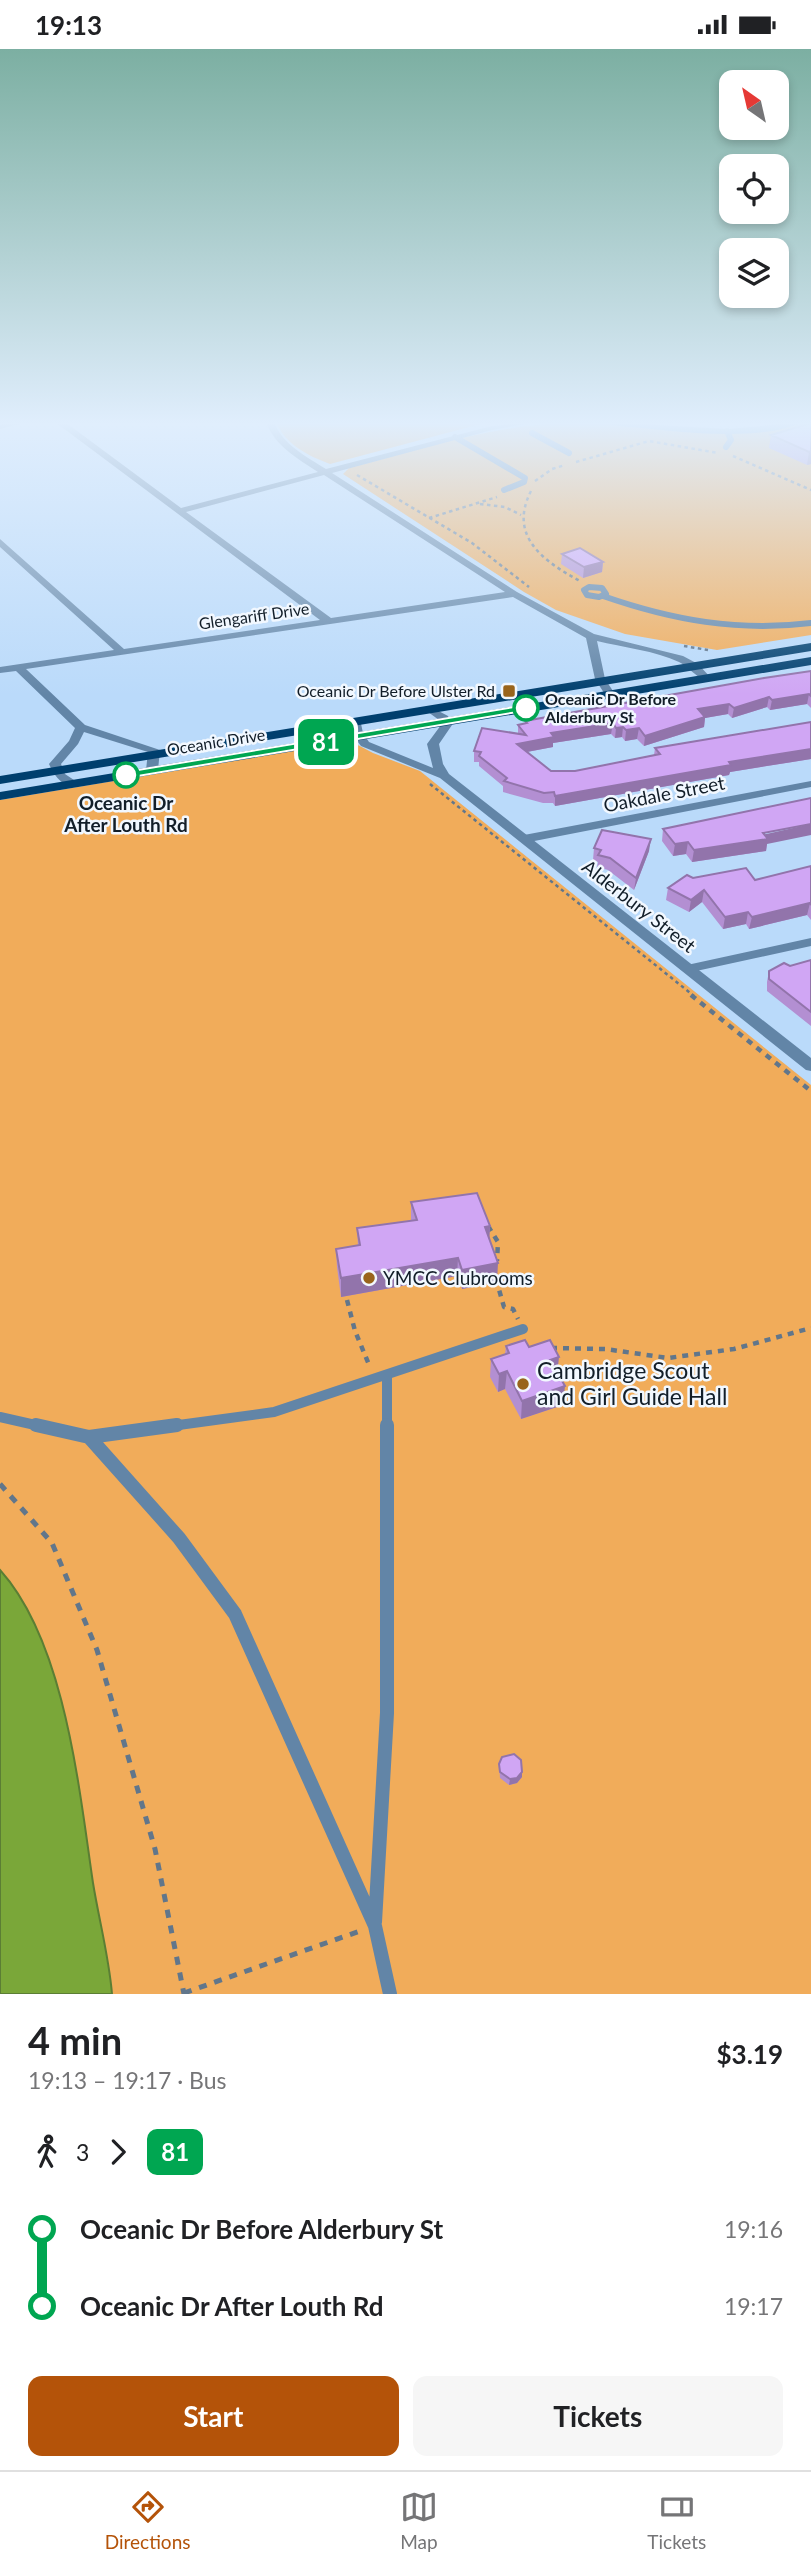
<!DOCTYPE html>
<html lang="en">
<head>
<meta charset="utf-8">
<style>
  body { margin:0; font-family:Lato,sans-serif; background:#f6f6f6; color:#202124; height:100vh; display:flex; flex-direction:column; font-size:26px; white-space:nowrap }
  * { box-sizing:border-box; margin:0 }
  p { font-size:23px; color:#757577 }
  .icon { flex:none; width:38px; height:38px; fill:none; stroke:currentColor; stroke-width:2; stroke-linecap:round; stroke-linejoin:round }
  .map { position:relative; height:1945px; overflow:hidden }
  .side { display:flex; flex-direction:column; background:#fff; flex:1 }
  .side>* { flex:none }
  .badge { padding:0 14px; border-radius:10px; font-size:24px; line-height:46px }
  .needle { width:46px; rotate:326deg }
  .buttons { position:absolute; left:719px; top:21px; display:grid; gap:14px }
  .buttons a { display:grid; place-items:center; width:70px; height:70px; border-radius:14px; background:#fff; box-shadow:0 4px 10px #0003; font-size:35px }
  .map>.badge { position:absolute; translate:-50% -50%; box-shadow:0 0 0 4px #fff }
  .legs { display:flex; align-items:center; gap:10px; height:77px; padding:0 28px; font-size:23px }
  .legs p { margin-inline-start:auto }
  .overview { display:flex; align-items:center; justify-content:space-between; height:119px; padding:0 28px }
  h1 { font-size:38px; font-weight:700; line-height:52px }
  .cta { display:flex; gap:14px; margin-top:auto; padding:14px 28px }
  .cta a { flex:1; height:80px; border-radius:14px; background:#b45309; color:#fff; font-size:28px; font-weight:700; line-height:80px; text-align:center }
  .cta a+a { background:#f6f6f6; color:#202124 }
  ul { padding:0 28px; list-style:none }
  li { display:flex; align-items:center; gap:24px; height:77px; font-size:26px }
  li i { display:grid; place-items:center; width:10px; height:100%; margin:0 9px; background:currentColor }
  li i::after { content:''; width:18px; height:18px; margin:-9px; border:5px solid; border-radius:50%; background:#fff }
  li p { margin-inline-start:auto }
  li:first-child i { background:linear-gradient(#0000 50%,currentColor 0) }
  li:last-child i { background:linear-gradient(currentColor 50%,#0000 0) }
  .status { display:flex; justify-content:space-between; align-items:center; height:49px; padding:0 35px; background:#fff; direction:ltr }
  .status svg { height:19px; fill:currentColor }
  .tabs { display:flex; justify-content:space-around; align-items:center; height:98px; border-top:2px solid #e0e0e0; background:#fff; font-size:19px; color:#757577 }
  .tabs a { display:grid; justify-items:center; gap:4px }
  .tabs .active { color:#b45309 }
  .map>svg:first-child { display:block }
</style>
</head>
<body>
<div class="status"><b>19:13</b><svg viewBox="0 0 49 12"><path d="M0 12V9h3v3zM5 12V6h3v6zM10 12V3h3v9zM15 12V0h3v12zM26 1h20v11H26zM47 4h2v5h-2z"/></svg></div>
<div class="map">
<svg width="811" height="1945" viewBox="0 0 811 1945">
  <rect width="100%" height="100%" fill="#badafa"/>
  <path fill="#f1ac5a" d="M276,373H488L330,415C307,406 286,396 276,373Z
    M811,373V586L717,601L625,585L556,561L524,543L343,425L349,419C421,400 492,376 567,374C650,372 729,395 811,373Z
    M347,693L354,694L373,704L420,722L811,1036V1945H0V751Z"/>
  <path fill="#7aa739" stroke="#5b7e34" stroke-width="2" d="M0,1521C65,1593 79,1739 93,1834C99,1871 109,1908 112,1945H0Z"/>
  <g fill="none" stroke-linecap="round" stroke-linejoin="round">
    <path stroke="#61768b" stroke-width="2.5" stroke-dasharray="3.5 3.5" stroke-linecap="butt" d="M733,407L811,441
      M576,413L649,392L718,404
      M357,426L472,494L529,538
      M535,432L552,420L565,416
      M531,442C508,487 543,512 580,532
      M480,455L505,458L521,466
      M429,469L497,448
      M684,597L708,601
      M430,735L694,947"/>
    <path stroke="#61768b" stroke-width="4.5" stroke-dasharray="6 6" stroke-linecap="butt" d="M691,946L811,1042
      M488,1177L498,1193L497,1212
      M496,1230L504,1258L513,1260L518,1270
      M347,1251L355,1282L370,1318
      M551,1299L605,1300L668,1309L734,1300L811,1279"/>
    <path stroke="#61768b" stroke-width="5" stroke-dasharray="8 8" stroke-linecap="butt" d="M0,1435L52,1494L97,1601L155,1800L184,1945
      M184,1944L360,1882"/>
    <path stroke="#6285a7" stroke-width="6" d="M532,384L569,404
      M455,388L525,429L524,433L504,441
      M726,398L731,391L727,382
      M589,538L602,539L606,545L599,548L587,546L584,541Z
      M603,547C672,571 738,583 811,574"/>
    <path stroke="#6285a7" stroke-width="10" d="M387,1326V1378
      M0,1368L44,1378
      M164,1378L274,1363L523,1280"/>
    <path stroke="#6285a7" stroke-width="14" d="M36,1376L89,1388L177,1376
      M89,1388L179,1489L235,1565L375,1877L390,1945
      M375,1873L387,1664V1376"/>
    <path fill="#6285a7" fill-rule="evenodd" d="M10,373H27L0,380V376Z
      M55,373H65L181,459L318,423C298,410 274,396 266,373H274C282,395 307,408 326,420L492,377L535,373L492,381L332,424L517,543L594,585L683,607L698,615L711,629L706,632C696,628 689,618 679,613C656,602 622,598 597,592L605,630L615,645L614,647H606L595,630L586,589L513,548L26,620L85,676L160,701L158,721L152,724L146,721L148,703L84,683L78,695L61,715L65,725L80,735L78,737C63,739 55,728 49,715L69,692L75,679L16,622L0,624V618L114,601L0,498V490L124,600L320,571ZM324,426L505,543L331,569L186,463Z
      M605,373L728,380L803,373C762,392 687,384 642,379C630,378 616,378 605,373Z
      M811,732V738L524,794L518,790L524,786Z
      M811,889V897L687,924L680,920L687,916Z"/>
    <path fill="#6285a7" fill-rule="evenodd" d="M429,657L448,667L452,676L439,695L443,715L449,725L811,1009V1022L806,1021L440,729L361,697L351,684L352,670H360L363,684L369,693L433,719L427,695L441,676L439,671L424,660Z"/>
    <path fill="#003f6e" fill-rule="evenodd" d="M811,594V602L0,735V727Z
      M811,608V616L0,751V743Z"/>
  </g>
  <path fill="#b38fd2" d="M811,374V415L807,416L769,399L771,386Z
    M562,505L603,513L602,523L583,529L561,515Z
    M811,622V659L807,655L770,661L767,658L732,669L728,665L705,669L704,678L644,697L637,690L625,692L622,688L615,689L611,685L553,694V698L527,703L551,722H575L654,706L655,699L811,673V710L730,723L729,726L555,757L553,754H543L503,743V737L479,717V713H474V702L518,685V676L525,675V672Z
    M663,780L767,795L766,802L692,813L686,805L673,807L662,792Z
    M594,799L649,802L634,841L608,821L597,818L598,813L593,811Z
    M811,817V871L807,866L749,880L746,875L723,880L702,853L689,863L666,851L668,839L693,829L755,831Z
    M811,911V977L767,942V933L769,922L790,917Z
    M411,1153L490,1177L489,1189L497,1233L462,1240L457,1227L341,1248L337,1218L336,1200L358,1197L357,1179L411,1172Z
    M506,1297L529,1298L558,1324L563,1356L521,1370L505,1340L498,1343L490,1328L491,1310L505,1305Z
    M499,1715L522,1728L517,1734L509,1736L500,1729Z"/>
  <path fill="#9274ab" d="M811,402V415L807,416L809,403Z
    M603,513L602,523L583,529L584,518Z
    M809,645L807,655L770,661L772,651Z
    M769,648L767,658L732,669L734,659Z
    M729,655L728,665L705,669L704,678L644,697L645,687L698,660Z
    M613,674L611,685L553,694V698L516,705L517,695L551,684Z
    M623,678L622,688L615,689L616,679Z
    M639,679L637,690L625,692L626,681Z
    M811,700V710L730,723L729,726L555,757V747L729,713Z
    M811,775V786L767,795L766,802L692,813L694,801Z
    M651,790L649,802L634,841L636,829Z
    M688,793L686,805L673,807L675,795Z
    M704,841L702,853L689,863L691,851Z
    M810,854L807,866L749,880L752,868Z
    M748,863L746,875L723,880L725,868Z
    M490,1177L489,1195L485,1178Z
    M458,1209L457,1227L341,1248V1229Z
    M498,1214L497,1233L462,1240V1221Z
    M559,1308L557,1327L550,1311Z
    M507,1322L505,1340L498,1343L499,1325Z
    M565,1337L563,1356L521,1370L522,1352Z
    M522,1723V1728L517,1734L509,1736L510,1730Z"/>
  <path fill="#d0a6f4" stroke="#9274ab" stroke-width="2" d="M811,374V402L809,403L771,386Z
    M580,499L603,513L584,518L562,505Z
    M811,622V647L809,645L772,651L769,648L734,659L729,655L698,660L705,668L645,687L639,679L626,681L623,678L616,679L613,674L551,684L554,688L517,695L551,722H575L660,705L655,699L811,673V700L729,713L731,716L555,747L554,743L544,744L504,732L507,729L479,707L481,703L474,702L482,679L526,686L518,676L527,674L525,672L764,629Z
    M811,749V775L763,784L768,790L694,801L688,793L675,795L663,780Z
    M602,781L651,790L636,829L610,809L598,806L601,801L594,799Z
    M811,817V856L810,854L752,868L748,863L725,868L704,841L691,851L668,839L687,826L693,829L746,819L755,831Z
    M811,911V963L769,930V922L784,914L790,917Z
    M477,1144L490,1177L485,1178L498,1214L462,1221L458,1209L341,1229L336,1200L360,1196L357,1179L417,1171L411,1153Z
    M525,1291L529,1298L550,1291L559,1308L550,1311L565,1337L522,1352L507,1322L499,1325L491,1310L509,1304L506,1297Z
    M514,1705L521,1711L522,1723L517,1729L510,1730L500,1723L499,1715L502,1708Z"/>
  <linearGradient id="sky" x2="0" y2="1"><stop stop-color="#7cafa2"/><stop offset="0.58" stop-color="#e0eefd"/><stop offset="1" stop-color="#e0eefd" stop-opacity="0"/></linearGradient>
  <rect width="811" height="646" fill="url(#sky)"/>
  <path fill="#00a651" stroke="#fff" stroke-width="2" d="M526,656L531,659L529,661L126,729L120,726L126,723Z"/>
  <g fill="#99641c" stroke="#f2f8ff" stroke-width="2.5">
    <rect x="502" y="635" width="14" height="14" rx="3.5"/>
    <circle cx="369" cy="1229" r="7"/>
    <circle cx="523" cy="1335" r="7"/>
  </g>
  <g fill="#fff" stroke="#00a651" stroke-width="3.5">
    <circle cx="526" cy="659" r="12"/>
    <circle cx="126" cy="726" r="12"/>
  </g>
  <g text-anchor="middle" stroke-width="5" stroke-linejoin="round" paint-order="stroke">
    <g font-size="16" fill="#121e29" stroke="#f2f8ff">
      <text transform="translate(254 567) rotate(-8)" y="6">Glengariff Drive</text>
      <text transform="translate(216 693) rotate(-9)" y="6">Oceanic Drive</text>
    </g>
    <g font-size="16" fill="#121e29" stroke="#f2f8ff" text-anchor="end">
      <text x="495" y="648">Oceanic Dr Before Ulster Rd</text>
    </g>
    <g font-size="16" font-weight="bold" fill="#121e29" stroke="#f2f8ff" text-anchor="start">
      <text x="545" y="656">Oceanic Dr Before<tspan x="545" dy="18">Alderbury St</tspan></text>
    </g>
    <g font-size="19" fill="#121e29" stroke="#f2f8ff">
      <text transform="translate(664 745) rotate(-11)" y="7">Oakdale Street</text>
      <text transform="translate(639 857) rotate(38)" y="7">Alderbury Street</text>
    </g>
    <g font-size="19" font-weight="bold" fill="#121e29" stroke="#f2f8ff">
      <text x="126" y="761">Oceanic Dr<tspan x="126" dy="22">After Louth Rd</tspan></text>
    </g>
    <g font-size="19" fill="#121e29" stroke="#f2f8ff" text-anchor="start">
      <text x="383" y="1236">YMCC Clubrooms</text>
    </g>
    <g font-size="23" fill="#121e29" stroke="#f2f8ff" text-anchor="start">
      <text x="537" y="1330">Cambridge Scout<tspan x="537" dy="26">and Girl Guide Hall</tspan></text>
    </g>
  </g>
</svg>
<div class="buttons">
<a><svg class="needle" viewBox="-14 -14 28 28"><path d="M0-13l5 13h-10z" fill="#e53935"/><path d="M0 13l5-13h-10z" fill="#757577"/></svg></a>
<a><svg class="icon" aria-label="locate" viewBox="0 0 24 24"><circle cx="12" cy="12" r="6"/><path d="M12 2v4M12 18v4M2 12h4M18 12h4"/></svg></a>
<a><svg class="icon" aria-label="layers" viewBox="0 0 24 24"><path d="M12 4l9 5-9 5-9-5zM3 14l9 5 9-5"/></svg></a>
</div>
<b class="badge" style="left:326px;top:693px;background:#00a651;color:#fff">81</b>
</div>
<section class="side">
<div class="overview"><div><h1>4 min</h1><p>19:13 – 19:17 · Bus</p></div><b>$3.19</b></div>
<div class="legs"><svg class="icon" aria-label="walk" viewBox="0 0 24 24"><circle cx="13" cy="4" r="2"/><path d="M13 8l-2 6 4 7M11 14l-3 7M7 12l3-4h3l4 4"/></svg>3<svg class="icon" aria-label="forward" viewBox="0 0 24 24"><path d="M9 5l7 7-7 7"/></svg><b class="badge" style="background:#00a651;color:#fff">81</b></div>
<ul>
<li><i style="color:#00a651"></i><b>Oceanic Dr Before Alderbury St</b><p>19:16</p></li>
<li><i style="color:#00a651"></i><b>Oceanic Dr After Louth Rd</b><p>19:17</p></li>
</ul>
<div class="cta"><a>Start</a><a>Tickets</a></div>
</section>
<nav class="tabs">
<a class="active"><svg class="icon" aria-label="directions" viewBox="0 0 24 24"><path d="M12 3l9 9-9 9-9-9zM9 14v-3h6M13 9l2 2-2 2"/></svg>Directions</a>
<a><svg class="icon" aria-label="map" viewBox="0 0 24 24"><path d="M3 6l6-2 6 2 6-2v14l-6 2-6-2-6 2zM9 4v14M15 6v14"/></svg>Map</a>
<a><svg class="icon" aria-label="tickets" viewBox="0 0 24 24"><path d="M3 7h18v10H3zM15 7v10"/></svg>Tickets</a>
</nav>
</body>
</html>
